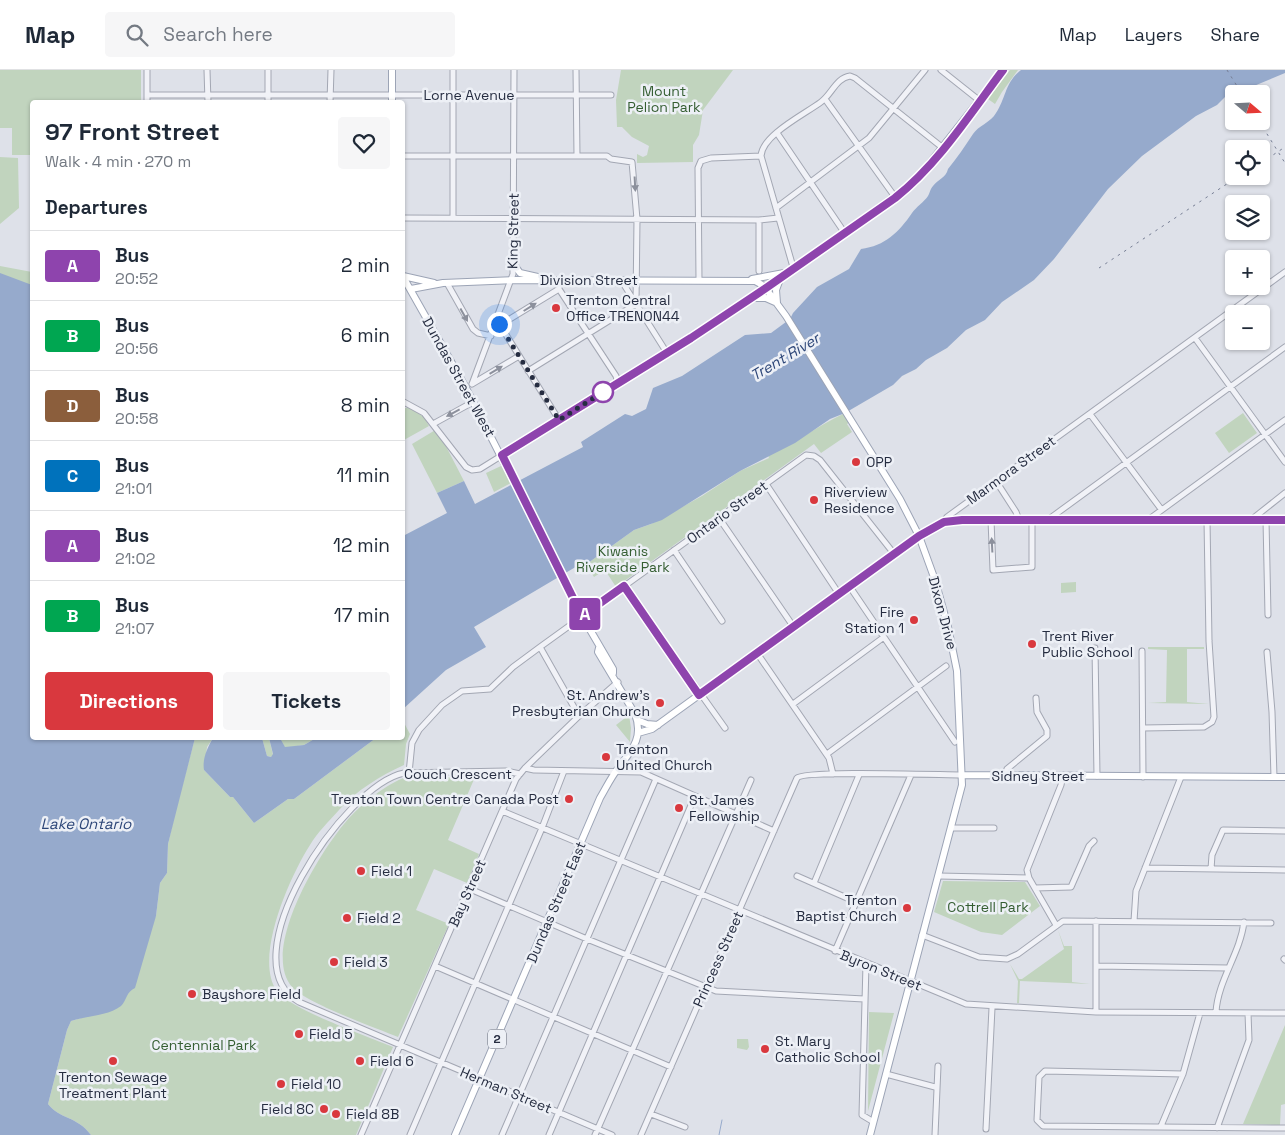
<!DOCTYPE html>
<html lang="en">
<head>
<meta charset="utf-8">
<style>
  body { margin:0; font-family:"Space Grotesk",sans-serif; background:#f6f6f7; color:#1f2937; height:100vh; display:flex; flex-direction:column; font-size:19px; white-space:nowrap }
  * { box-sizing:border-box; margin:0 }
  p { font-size:16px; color:#747a83 }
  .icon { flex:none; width:28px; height:28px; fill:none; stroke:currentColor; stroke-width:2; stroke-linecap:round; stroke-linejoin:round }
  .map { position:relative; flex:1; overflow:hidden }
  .sheet { position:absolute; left:30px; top:30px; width:375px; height:640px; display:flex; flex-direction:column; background:#fff; border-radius:5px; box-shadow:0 1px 4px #0004 }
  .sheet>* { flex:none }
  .badge { padding:0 10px; border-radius:4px; font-size:18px; line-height:32px }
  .needle { width:32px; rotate:109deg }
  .controls { position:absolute; left:1225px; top:15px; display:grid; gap:10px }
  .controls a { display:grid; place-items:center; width:45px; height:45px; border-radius:5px; background:#fff; box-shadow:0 1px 4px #0004; font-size:25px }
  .you { position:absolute; width:25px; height:25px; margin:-12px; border:4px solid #fff; border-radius:50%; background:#1a73e8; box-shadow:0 0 0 8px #1a73e833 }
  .map>.badge { position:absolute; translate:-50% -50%; box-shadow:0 0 0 2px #fff }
  h2 { padding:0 15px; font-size:19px; line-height:45px }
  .round { display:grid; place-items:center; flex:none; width:52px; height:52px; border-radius:5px; background:#f6f6f7 }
  .overview { display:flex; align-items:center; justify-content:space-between; height:85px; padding:0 15px }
  h1 { font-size:24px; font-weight:600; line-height:38px }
  .primary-button { display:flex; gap:10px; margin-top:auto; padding:10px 15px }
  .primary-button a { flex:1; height:58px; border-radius:5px; background:#d9383e; color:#fff; font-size:20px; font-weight:600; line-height:58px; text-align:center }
  .primary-button a+a { background:#f6f6f7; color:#1f2937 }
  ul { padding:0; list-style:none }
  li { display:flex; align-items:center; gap:15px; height:70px; padding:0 15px; border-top:1px solid #e0e1e3 }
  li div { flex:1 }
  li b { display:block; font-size:19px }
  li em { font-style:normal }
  li .badge { min-width:55px; font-weight:700; text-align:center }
  header { display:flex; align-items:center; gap:30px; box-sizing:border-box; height:70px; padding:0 25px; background:#fff; border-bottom:1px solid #e0e1e3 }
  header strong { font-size:24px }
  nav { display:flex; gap:28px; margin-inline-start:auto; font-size:18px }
  .search { width:350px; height:45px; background:#f6f6f7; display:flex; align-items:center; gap:12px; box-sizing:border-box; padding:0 18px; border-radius:5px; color:#747a83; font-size:19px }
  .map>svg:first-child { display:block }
</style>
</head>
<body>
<header>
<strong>Map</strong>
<div class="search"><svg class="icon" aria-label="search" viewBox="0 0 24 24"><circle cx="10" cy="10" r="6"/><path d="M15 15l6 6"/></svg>Search here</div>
<nav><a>Map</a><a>Layers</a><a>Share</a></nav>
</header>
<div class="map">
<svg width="1285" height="1065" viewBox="0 0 1285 1065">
  <rect width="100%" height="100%" fill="#dee1e9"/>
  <path fill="#c1d4be" d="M0,0H141V32H32V85H12V58H0Z
    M621,0H733L703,40L699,65L693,75V92L637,93V84L643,87L647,85L649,76L632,67L622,57H617L616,30Z
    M1010,0H1018L1002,22L995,34L988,29Z
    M0,87L18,88L19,138L0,154Z
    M0,196L32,202V216L0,204Z
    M409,337L424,347L429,356L404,370H403V339Z
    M845,343L850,352L847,354L852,362L821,383L814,374L616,517L605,500L594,507L584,492L588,493L634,460L651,454L702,426L740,401L769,388L768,385C795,373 818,356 845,343Z
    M1243,343L1257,363L1229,383L1215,363Z
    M437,359L464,411L437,423L412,374Z
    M501,396L511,413L494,422L486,403Z
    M1076,512V522L1061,523V513Z
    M1148,577H1204V579H1187V632L1209,634L1148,633L1166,632L1167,580L1148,579Z
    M629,645L631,658L630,672L616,655Z
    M403,651L410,664L406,674L404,695C380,706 357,720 339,740C329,751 317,763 310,775C290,806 253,889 277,921C290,939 369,967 393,977L356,1065H91C77,1046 59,1049 48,1034L67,960L71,951L88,946L156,846L160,813L167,803L168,774L175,743L195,668H213L207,677L204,700L230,727H233L254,753L288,729H294L376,668H402Z
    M262,668H269L273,685L271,687L267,686Z
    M280,668H316L304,675L285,678Z
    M406,707H475L448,770L479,784L467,813L434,799L416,840L449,854L398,967C376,958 304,932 292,917C259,879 323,776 350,747C364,732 387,714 406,707Z
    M943,811L1025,812L1040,836L1002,865L981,862L934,842Z
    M1058,860L1064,876H1072V912L1090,914L1020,911L1019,933H1017L1018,911L1010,894L1019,909H1022L1064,879Z
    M869,942L894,943L868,1041Z
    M1285,955V1034L1281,1035L1280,1055L1243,1054Z
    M737,969H748L749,977L747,980L737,978Z"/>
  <path fill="#96aacc" d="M1021,0H1285V3L1249,18L1235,17L1217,35L1196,46L1142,86L1108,119L1054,189L1034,210L1002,232L985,250L966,260L947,278L926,290L916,299L902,306L893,315L845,343L830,349L795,373L740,401L662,450L634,460L588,493L584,492L474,557L486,577L446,600L403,639V466L447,443L437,423L464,411L475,434L583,377L581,372L625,344L632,346L646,339L653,318L682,306L745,265L771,263L790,249L793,243L817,217L849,199L861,179C885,176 899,162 912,143C916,137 924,132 928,126C930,123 930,119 933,116C938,109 946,108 948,99C957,88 965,76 973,64C978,56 991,52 996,43C1006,28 1005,12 1021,0Z
    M0,203L32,215V668H195L168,774L167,803L160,813L156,846L135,918C126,922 127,930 121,936C108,946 86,946 71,951L67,960L48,1034C59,1049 77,1046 91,1065H0Z
    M213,668H262L267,686L271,687L273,684L269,668H280L285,677L304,675L316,668H376L294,729H288L254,753L233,727H230L204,700C202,688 208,677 213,668Z"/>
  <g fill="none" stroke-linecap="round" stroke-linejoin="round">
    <path stroke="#96aacc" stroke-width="1" d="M719,1065L722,1050"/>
    <g stroke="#a3a7b3" stroke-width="7">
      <path id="minor" d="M207,0L208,32
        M268,0V32
        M453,0V148
        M576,0L577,86
        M941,0L980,31
        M147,25H611
        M825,29L895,127
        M147,32V0
        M330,32L331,0
        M777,63L844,162
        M402,86H607L611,89L632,92L637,149L636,234
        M776,138L869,68L925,0
        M402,148L759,150L778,148
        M793,197L761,86C762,65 805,44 821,32C832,24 836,8 850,6L855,8L943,78
        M759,201V150
        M559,210V219L616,306L618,313
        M621,210L667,283
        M699,210L698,98L701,91L711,88L761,86
        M447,213L473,259L478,263L491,266
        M495,252L500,255L559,350
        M500,255L559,219
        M1195,268L1285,392
        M528,301L636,234
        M472,314L513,204L514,0
        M472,314L519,286
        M402,331L424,343L466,397L472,400L480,399L667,283L766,218
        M1090,344L1161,439
        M433,354L473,332
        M996,411L1016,442L1019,450
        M766,414L839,524
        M719,448L793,556
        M1049,449L1285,277
        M991,450L993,500L1032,497V450
        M1148,450L1285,350
        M1251,450L1285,423
        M1266,450L1268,545
        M943,452L962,450L1049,449L1285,450
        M919,466L943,452L947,447L1285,202
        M674,480L722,551
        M624,516L725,658
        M850,517L955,672
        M540,577L579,646
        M1095,578L1097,706
        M1142,581L1143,707
        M1267,582L1272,642L1274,707
        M757,583L829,688L833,704
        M793,634L884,567
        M1143,658L1204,657L1212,652L1214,647L1209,571L1207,450
        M827,684L946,596
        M525,698L534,700L641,702L774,761
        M409,703L412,673L419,660L442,635L462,621L490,619L513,597L540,577L806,385L814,386L820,390L895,485
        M520,704L506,701L404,703C344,715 226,891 299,932L612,1065
        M1004,706L1007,699L1047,666V660L1037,642L1036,628
        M502,741L966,934L1096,942L1285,943
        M952,758H994
        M1145,798L1285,800
        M1211,799L1212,785L1223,760L1285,761
        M797,806L856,832
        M939,806L1029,808
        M814,813L859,705
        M1035,818L1071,817L1089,776L1094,771
        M470,819L587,869L716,921L864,929
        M1134,851L1136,821L1181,707
        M1056,855L1029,808L1027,800L1061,715L1063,706
        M922,865L979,887L1007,889L1018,884L1063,851L1271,853
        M835,881L911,705
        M1284,889L1285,890
        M866,894L862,1045L872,1051
        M435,896L671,997
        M1096,896L1228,898
        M1096,942V851
        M1216,942C1218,910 1240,884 1244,852
        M886,1004L935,1017
        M1183,1004L1045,1001L1039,1007L1037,1050L1043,1056L1285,1058
        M651,1044L685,1057
        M1161,1056L1183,1004L1200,943
        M1217,1058L1249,970L1248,943
        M986,1059L992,938
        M361,1065L516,709L525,698L579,646L618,612
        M410,1065L542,758L564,701
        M502,1065L656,709
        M549,1065L695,726
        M595,1065L751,710
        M641,1065L797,708C803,700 942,705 962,705
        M935,1065L938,996"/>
    </g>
    <g stroke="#9ca4b6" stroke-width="8">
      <path id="major" d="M392,32V0
        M514,195L520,203L542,208
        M402,205L466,318L582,546L613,599V603
        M403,206L434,213
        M752,209L784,203
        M766,218L915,112L1003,0
        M411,219L443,213L516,210L755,211L764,216L786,246L900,429L919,466L935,510L948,557L957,601L962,715L870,1065
        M751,228H766L775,232
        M777,233L776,220L780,209
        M637,650L647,654L658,655
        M638,663L652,659L919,466
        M962,705L1285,707
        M455,1065L600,728C606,718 611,707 619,697C632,680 644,667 635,644L598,582L599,578"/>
    </g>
    <use href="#minor" stroke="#f1f2f7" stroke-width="5"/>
    <use href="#major" stroke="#fff" stroke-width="6"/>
    <path stroke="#767e94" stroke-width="1" stroke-dasharray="2.5 5" stroke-linecap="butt" d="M1227,0L1242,24
      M1259,51L1285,93
      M1261,93L1285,77
      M1099,198L1239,106"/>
  </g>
  <defs><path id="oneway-solid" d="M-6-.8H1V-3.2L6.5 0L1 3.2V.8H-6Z" transform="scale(1.25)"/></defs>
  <g fill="#8c909c">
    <use href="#oneway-solid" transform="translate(635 114) rotate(87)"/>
    <use href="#oneway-solid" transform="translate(530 237) rotate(-32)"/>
    <use href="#oneway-solid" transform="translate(464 245) rotate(61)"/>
    <use href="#oneway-solid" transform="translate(496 300) rotate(-31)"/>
    <use href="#oneway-solid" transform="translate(453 343) rotate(152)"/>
    <use href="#oneway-solid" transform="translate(992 475) rotate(-93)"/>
  </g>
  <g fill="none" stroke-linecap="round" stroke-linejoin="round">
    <g stroke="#fff" stroke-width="11">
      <path id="line" d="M1003,0C970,44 939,93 895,128L766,218L691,268L502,385L582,546L624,516L699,625L919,466L944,452L962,450H1285"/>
    </g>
    <use href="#line" stroke="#8e44ad" stroke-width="8"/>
    <path stroke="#262d41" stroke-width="5" stroke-dasharray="0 9" d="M499,254L559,350L603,322"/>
  </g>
  <g fill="#d9383e" stroke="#edf0f6" stroke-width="2">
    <circle cx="556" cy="238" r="5"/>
    <circle cx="856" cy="392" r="5"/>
    <circle cx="814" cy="430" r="5"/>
    <circle cx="914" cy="550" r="5"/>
    <circle cx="1032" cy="574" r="5"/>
    <circle cx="660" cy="633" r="5"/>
    <circle cx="606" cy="687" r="5"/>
    <circle cx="569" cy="729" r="5"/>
    <circle cx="679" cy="738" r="5"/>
    <circle cx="361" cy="801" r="5"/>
    <circle cx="907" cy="838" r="5"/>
    <circle cx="347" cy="848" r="5"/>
    <circle cx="334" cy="892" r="5"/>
    <circle cx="192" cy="924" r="5"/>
    <circle cx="299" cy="964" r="5"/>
    <circle cx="765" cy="979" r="5"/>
    <circle cx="113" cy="991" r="5"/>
    <circle cx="360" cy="991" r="5"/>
    <circle cx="281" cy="1014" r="5"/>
    <circle cx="324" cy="1039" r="5"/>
    <circle cx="336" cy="1044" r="5"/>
  </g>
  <circle fill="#fff" stroke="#8e44ad" stroke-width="2.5" cx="603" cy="322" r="10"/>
  <g text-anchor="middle" stroke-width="5" stroke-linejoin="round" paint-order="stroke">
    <rect fill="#edf0f6" stroke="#626877" stroke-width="1" x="488" y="959.5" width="18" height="19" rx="4"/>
    <g font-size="12" font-weight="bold" fill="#262d41">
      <text x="497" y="973">2</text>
    </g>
    <g font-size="14" fill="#355e32" stroke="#edf0f6">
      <text x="664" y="26">Mount<tspan x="664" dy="16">Pelion Park</tspan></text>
      <text x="623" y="486">Kiwanis<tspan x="623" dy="16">Riverside Park</tspan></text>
      <text x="988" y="842">Cottrell Park</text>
      <text x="204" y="980">Centennial Park</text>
    </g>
    <g font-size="14" fill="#262d41" stroke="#edf0f6">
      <text x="469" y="30">Lorne Avenue</text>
      <text transform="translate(513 161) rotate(-89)" y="5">King Street</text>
      <text x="589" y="215">Division Street</text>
      <text transform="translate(459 307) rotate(61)" y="5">Dundas Street West</text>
      <text transform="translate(1011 400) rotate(-36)" y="5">Marmora Street</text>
      <text transform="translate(727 442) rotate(-36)" y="5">Ontario Street</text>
      <text transform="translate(943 543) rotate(75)" y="5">Dixon Drive</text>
      <text x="458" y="709">Couch Crescent</text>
      <text x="1038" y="711">Sidney Street</text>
      <text transform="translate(467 823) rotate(-66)" y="5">Bay Street</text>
      <text transform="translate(556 832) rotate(-67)" y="5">Dundas Street East</text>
      <text transform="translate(718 889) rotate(-66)" y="5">Princess Street</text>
      <text transform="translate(881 900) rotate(22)" y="5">Byron Street</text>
      <text transform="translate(506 1020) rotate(23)" y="5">Herman Street</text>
    </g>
    <g font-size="14" fill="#262d41" stroke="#edf0f6" text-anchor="start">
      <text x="566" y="235">Trenton Central<tspan x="566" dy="16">Office TRENON44</tspan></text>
      <text x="866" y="397">OPP</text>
      <text x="824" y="427">Riverview<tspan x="824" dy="16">Residence</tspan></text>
      <text x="904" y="547" text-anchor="end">Fire<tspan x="904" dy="16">Station 1</tspan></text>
      <text x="1042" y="571">Trent River<tspan x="1042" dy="16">Public School</tspan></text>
      <text x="650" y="630" text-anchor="end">St. Andrew's<tspan x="650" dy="16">Presbyterian Church</tspan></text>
      <text x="616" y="684">Trenton<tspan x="616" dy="16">United Church</tspan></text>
      <text x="559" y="734" text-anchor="end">Trenton Town Centre Canada Post</text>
      <text x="689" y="735">St. James<tspan x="689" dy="16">Fellowship</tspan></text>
      <text x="371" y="806">Field 1</text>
      <text x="897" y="835" text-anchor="end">Trenton<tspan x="897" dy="16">Baptist Church</tspan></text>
      <text x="357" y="853">Field 2</text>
      <text x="344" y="897">Field 3</text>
      <text x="202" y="929">Bayshore Field</text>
      <text x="309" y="969">Field 5</text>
      <text x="775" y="976">St. Mary<tspan x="775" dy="16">Catholic School</tspan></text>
      <text x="370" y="996">Field 6</text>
      <text x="113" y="1012" text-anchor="middle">Trenton Sewage<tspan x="113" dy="16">Treatment Plant</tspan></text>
      <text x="291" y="1019">Field 10</text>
      <text x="314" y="1044" text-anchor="end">Field 8C</text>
      <text x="346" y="1049">Field 8B</text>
    </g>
    <g font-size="15" font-style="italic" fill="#2d4678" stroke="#edf0f6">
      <text transform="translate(785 287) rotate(-31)" y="5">Trent River</text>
      <text x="86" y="759">Lake Ontario</text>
    </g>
  </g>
</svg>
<div class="controls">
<a><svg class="needle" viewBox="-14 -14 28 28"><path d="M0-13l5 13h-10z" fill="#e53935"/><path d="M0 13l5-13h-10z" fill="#747a83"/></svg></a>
<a><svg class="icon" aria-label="locate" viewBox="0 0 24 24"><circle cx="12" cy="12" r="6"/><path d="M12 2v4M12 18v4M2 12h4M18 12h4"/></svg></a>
<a><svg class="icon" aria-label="layers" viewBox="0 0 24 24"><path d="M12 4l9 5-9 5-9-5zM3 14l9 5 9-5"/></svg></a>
<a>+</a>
<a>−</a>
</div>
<div class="you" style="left:499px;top:254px"></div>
<b class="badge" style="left:585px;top:544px;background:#8e44ad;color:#fff">A</b>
<section class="sheet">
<div class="overview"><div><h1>97 Front Street</h1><p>Walk · 4 min · 270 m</p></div><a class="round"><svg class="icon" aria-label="heart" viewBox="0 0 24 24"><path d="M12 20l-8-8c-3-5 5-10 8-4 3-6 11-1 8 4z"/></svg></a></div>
<h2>Departures</h2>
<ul>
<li><span class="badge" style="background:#8e44ad;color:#fff">A</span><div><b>Bus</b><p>20:52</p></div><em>2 min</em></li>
<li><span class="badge" style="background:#00a651;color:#fff">B</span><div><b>Bus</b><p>20:56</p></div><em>6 min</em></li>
<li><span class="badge" style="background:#8b5e3c;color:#fff">D</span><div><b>Bus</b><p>20:58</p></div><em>8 min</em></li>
<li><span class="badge" style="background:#0072bc;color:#fff">C</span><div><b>Bus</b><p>21:01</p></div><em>11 min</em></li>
<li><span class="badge" style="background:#8e44ad;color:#fff">A</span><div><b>Bus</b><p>21:02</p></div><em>12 min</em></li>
<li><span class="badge" style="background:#00a651;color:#fff">B</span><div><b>Bus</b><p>21:07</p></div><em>17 min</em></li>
</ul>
<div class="primary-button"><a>Directions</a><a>Tickets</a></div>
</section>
</div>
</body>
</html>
